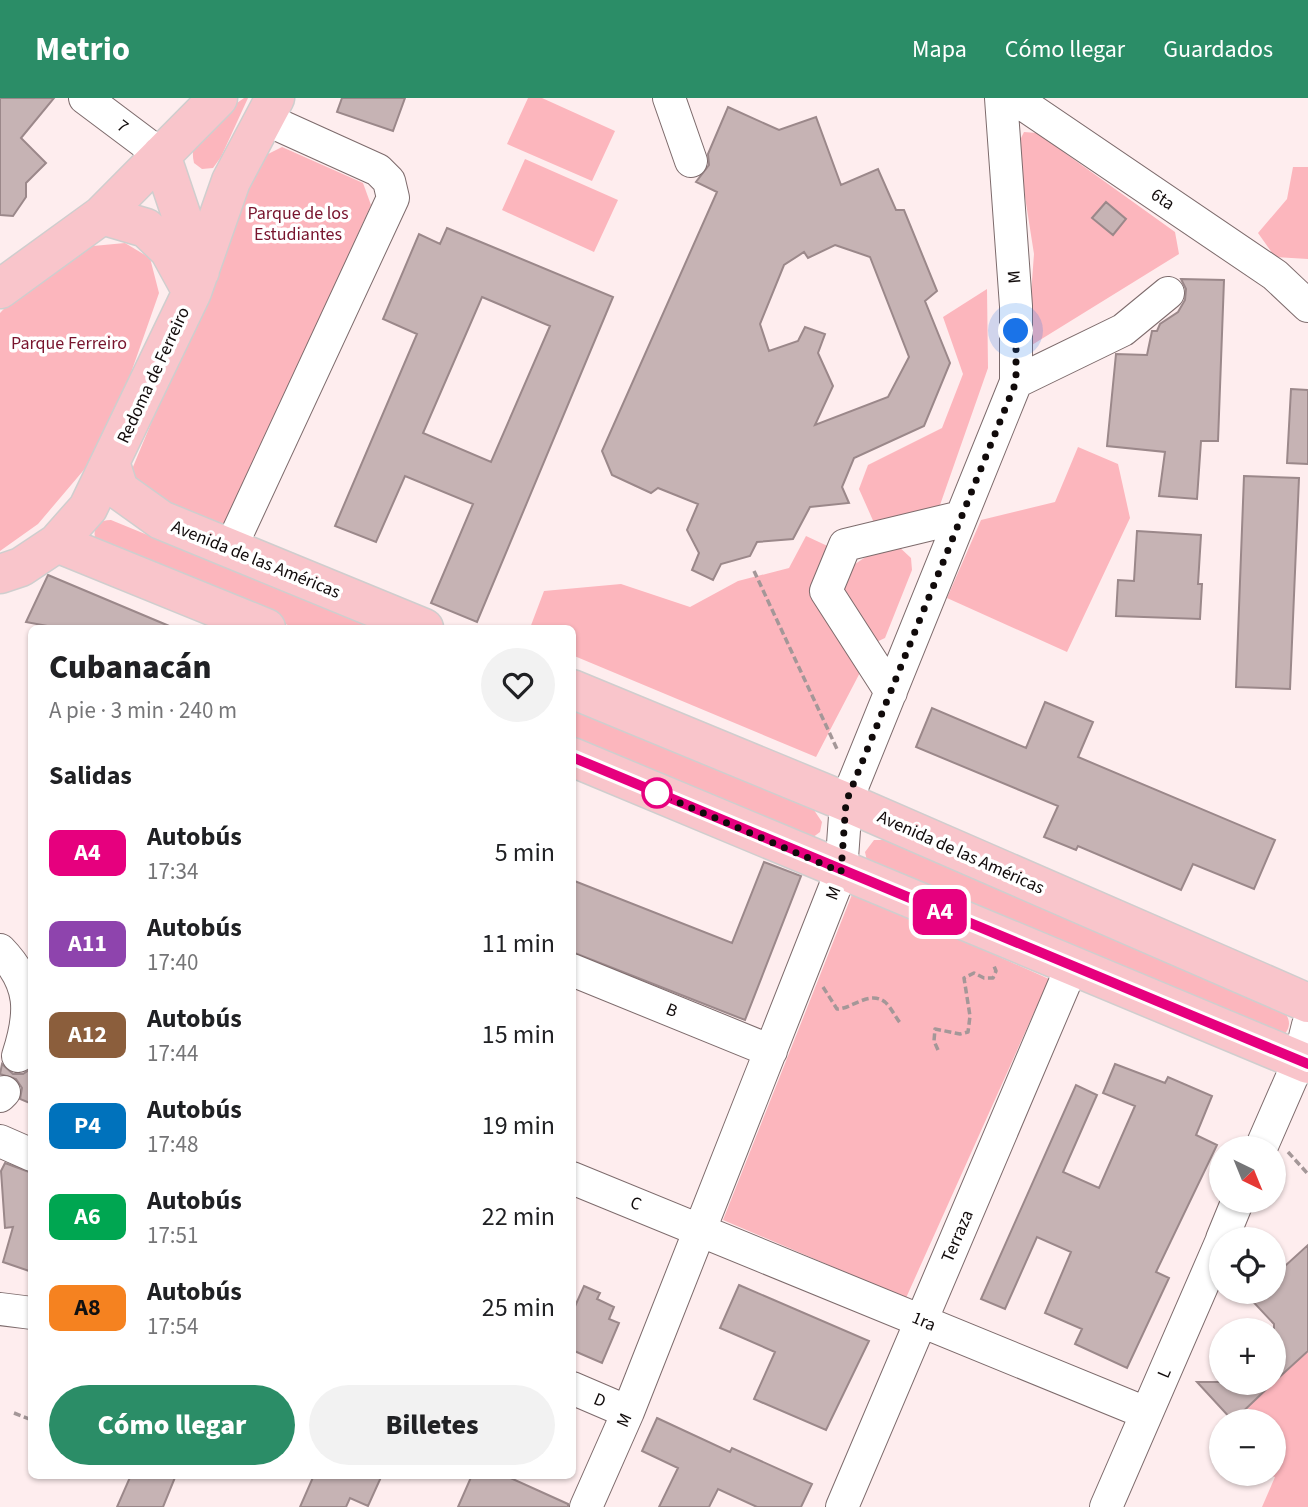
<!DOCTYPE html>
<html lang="es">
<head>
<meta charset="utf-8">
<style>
  body { margin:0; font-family:"Source Sans 3",sans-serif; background:#f2f2f2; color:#202124; height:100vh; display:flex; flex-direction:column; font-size:26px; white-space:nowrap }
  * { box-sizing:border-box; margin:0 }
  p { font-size:23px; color:#757577 }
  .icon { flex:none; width:38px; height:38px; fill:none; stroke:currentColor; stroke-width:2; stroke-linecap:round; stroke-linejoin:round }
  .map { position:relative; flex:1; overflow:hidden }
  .drawer { position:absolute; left:28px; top:527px; width:548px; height:854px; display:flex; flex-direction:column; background:#fff; border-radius:10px; box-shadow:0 2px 5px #0004 }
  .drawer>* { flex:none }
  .badge { padding:0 14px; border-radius:10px; font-size:24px; line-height:46px }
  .needle { width:46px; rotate:137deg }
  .fabs { position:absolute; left:1209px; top:1038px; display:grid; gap:14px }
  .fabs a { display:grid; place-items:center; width:77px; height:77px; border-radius:50%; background:#fff; box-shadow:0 2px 5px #0004; font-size:35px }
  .you { position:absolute; width:35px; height:35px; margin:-18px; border:5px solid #fff; border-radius:50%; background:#1a73e8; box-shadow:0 0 0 10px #1a73e833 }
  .map>.badge { position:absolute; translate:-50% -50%; box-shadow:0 0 0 4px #fff }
  h2 { padding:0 21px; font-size:26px; line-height:63px }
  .round { display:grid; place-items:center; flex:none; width:74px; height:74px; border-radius:37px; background:#f2f2f2 }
  .overview { display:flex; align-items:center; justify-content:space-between; height:119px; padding:0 21px }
  h1 { font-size:33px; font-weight:800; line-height:52px }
  .cta { display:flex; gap:14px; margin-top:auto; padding:14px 21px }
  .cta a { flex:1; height:80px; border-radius:42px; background:#2b8d67; color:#fff; font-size:28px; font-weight:800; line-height:80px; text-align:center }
  .cta a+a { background:#f2f2f2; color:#202124 }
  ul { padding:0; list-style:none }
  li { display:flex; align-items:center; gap:21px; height:91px; padding:0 21px }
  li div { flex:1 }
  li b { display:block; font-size:26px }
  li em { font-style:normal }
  li .badge { min-width:77px; font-weight:700; text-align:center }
  header { display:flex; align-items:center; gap:42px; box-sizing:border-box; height:98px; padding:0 35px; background:#2b8d67; color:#fff }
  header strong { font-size:33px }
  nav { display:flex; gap:38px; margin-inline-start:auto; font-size:24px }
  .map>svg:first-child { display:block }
</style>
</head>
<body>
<header>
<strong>Metrio</strong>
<nav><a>Mapa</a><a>Cómo llegar</a><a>Guardados</a></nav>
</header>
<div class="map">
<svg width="1308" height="1409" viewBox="0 0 1308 1409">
  <rect width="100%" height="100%" fill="#feedee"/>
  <path fill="#fcb6bd" d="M244,0H248L221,59L213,70L202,71L194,65C186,33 222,17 244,0Z
    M528,0H542L615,33L592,83L507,46Z
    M1024,34L1037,35L1175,134L1179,156L1027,250L1034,156L1017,48Z
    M282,49L363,85L371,107L222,437L142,402L130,376L262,59Z
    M525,61L618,102L594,154L502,112Z
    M1293,69H1308V161L1275,159L1258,135L1287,101Z
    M125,145L150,160L159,195L119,309L88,367L38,426L0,453V215L18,196L93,148Z
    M987,191L988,270L940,407L875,427L859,391L868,367L942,330L963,276L943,219Z
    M1078,349L1118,366L1130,420L1067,554L947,500L981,422L1055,404Z
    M111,422L374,530H295L99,449C91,437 93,422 111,422Z
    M806,438L834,451L815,497L865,565L816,659L572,557V530H530L544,493L621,486L690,509L738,483L789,470Z
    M896,446L911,460L912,472L885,540L872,546C838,490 824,472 896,446Z
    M572,612L814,712L822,724L820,734L812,740L572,645Z
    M874,742H884L1283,913C1291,921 1291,930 1283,938L867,763L865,754Z
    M853,794L1049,881L906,1200L723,1122Z
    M1308,1253V1409H1262L1275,1379L1267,1376H1274V1323H1232Z"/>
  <path fill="#c6b3b4" stroke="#9b888a" stroke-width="2" fill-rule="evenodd" d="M0,0H54L21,40L46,65L26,85V99L13,118L0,117Z
    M342,0H405L393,33L337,14Z
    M728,9L779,32L816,19L841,87L878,71L896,112H904L937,193L925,203L950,265L924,328L854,360L842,389L849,405L810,409L793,441L757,444L750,458L721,466L713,482L692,472L699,455L687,432L698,406L658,390L651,395L612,377L602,353L717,94L696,84L709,67L708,56ZM835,147L870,159L909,259L888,299L815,327L833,288L818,255L825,236L805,229L798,243L769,253L760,226L784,167L804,154L808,160Z
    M1106,104L1126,121L1113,137L1092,120Z
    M447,130L613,199L477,524L431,505L473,406L405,378L376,444L335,428L417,236L383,221L419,136L440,146ZM482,199L550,228L491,364L423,335Z
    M1181,181L1224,182L1218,343H1201L1197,401L1159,398L1165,354L1107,348L1116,256L1147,257L1152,233H1157L1160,226L1178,214L1185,202L1186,191Z
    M1291,291L1308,292V366L1287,365Z
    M1244,378L1299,380L1290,591L1236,589Z
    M1137,433L1201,437L1198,486H1202L1200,521L1116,518L1118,482L1134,483Z
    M48,477L174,530H58L26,524Z
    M1045,604L1093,624L1078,659L1275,742L1254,791L1193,766L1181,792L1078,748L1076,752L1044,739L1058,708L916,649L932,610L1026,650Z
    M764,764L801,778L745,922L572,854V782L732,845Z
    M2,966L13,976H23L32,970V1006L20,1001L22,990L16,981L0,976Z
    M1115,966L1165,985L1168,979L1212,998L1196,1037L1217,1047L1156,1174L1169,1180L1127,1270L1075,1246L1082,1231L1045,1215L1071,1154L1037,1139L1005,1211L981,1201L1076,987L1097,997L1063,1074L1099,1090L1135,1008L1103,995Z
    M5,1065L32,1075V1174L3,1164L13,1129L5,1130L1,1073Z
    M1308,1147V1253L1274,1284V1226L1244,1194H1274V1178Z
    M739,1187L869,1243L826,1332L754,1301L775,1254L720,1230Z
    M584,1188L600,1195L597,1201L614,1209L609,1221L619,1225L602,1265L572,1252V1215Z
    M1197,1284H1274L1233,1323Z
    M657,1320L730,1354L732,1350L812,1386L801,1409H757L718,1391L709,1409H659L678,1370L642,1353Z
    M131,1377H176L163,1409H117Z
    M314,1377H382L368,1408L350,1400L346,1409H300Z
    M472,1377H504L568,1406V1409H458Z"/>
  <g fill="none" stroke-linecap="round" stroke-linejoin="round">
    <g stroke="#7d6b6c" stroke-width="34">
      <path id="minor" d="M85,0L161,57
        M669,0L691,63
        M1014,0L1275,177L1308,208
        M1016,284L1123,232L1168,195
        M230,451L393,100L389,83L378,72L263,20
        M891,594L826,493L845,447L961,419
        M0,852C33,886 32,915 18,958
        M572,872L771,953
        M0,998L4,994
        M0,1043L32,1057
        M1261,1050L1299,963L1308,927
        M572,1080L1146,1315
        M1222,1141L1238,1102
        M0,1211L32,1215
        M572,1290L628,1314
        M586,1409L628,1314L841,774L846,704L1016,284V208L1001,0
        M842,1409L1072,868
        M1106,1409L1222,1142"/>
    </g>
    <g stroke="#cfcece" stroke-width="41">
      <path id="major" d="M161,57L200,173
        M102,117L218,0
        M0,191L102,117L146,130L169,152L192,194L88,410L57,445L21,469L0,476
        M192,194L231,83L275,0
        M111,367L119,392L161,422L424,530
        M57,445L266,530
        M572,591L846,704L1308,905
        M572,659L1308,966"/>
    </g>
    <path stroke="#a49798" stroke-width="3.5" stroke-dasharray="7 3.5" stroke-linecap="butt" d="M754,473L837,651
      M823,889L837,911C852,911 869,892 885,904C890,908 896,920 901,926
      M938,952L934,943L935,931L960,936L968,934L970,918L964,880L974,875L984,880H993L996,873L994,868
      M1288,1054L1308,1076
      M14,1315L32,1322"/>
    <use href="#minor" stroke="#fff" stroke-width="32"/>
    <use href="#major" stroke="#f9c5cb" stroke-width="38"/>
  </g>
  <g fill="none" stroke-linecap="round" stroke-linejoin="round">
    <g stroke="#fff" stroke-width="16">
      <path id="line" d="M572,659L1308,966"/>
    </g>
    <use href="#line" stroke="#e6007e" stroke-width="10"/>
    <path stroke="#110b0b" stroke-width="7" stroke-dasharray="0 12.6" d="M657,695L841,774L846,704L1016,284V233"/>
  </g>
  <circle fill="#fff" stroke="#e6007e" stroke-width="3.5" cx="657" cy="695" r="14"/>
  <g text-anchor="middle" stroke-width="7" stroke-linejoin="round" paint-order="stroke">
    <g font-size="18" fill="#110b0b" stroke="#fff">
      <text transform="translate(123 28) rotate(37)" y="6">7</text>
      <text transform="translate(1163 101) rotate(34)" y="6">6ta</text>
      <text transform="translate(1014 179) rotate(-95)" y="6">M</text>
      <text transform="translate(153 277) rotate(-65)" y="6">Redoma de Ferreiro</text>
      <text transform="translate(256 461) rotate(22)" y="6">Avenida de las Américas</text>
      <text transform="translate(961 754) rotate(24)" y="6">Avenida de las Américas</text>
      <text transform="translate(833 795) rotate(-69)" y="6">M</text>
      <text transform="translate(672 912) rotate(22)" y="6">B</text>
      <text transform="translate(636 1105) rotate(22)" y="6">C</text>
      <text transform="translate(957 1138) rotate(-67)" y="6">Terraza</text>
      <text transform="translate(924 1223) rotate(23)" y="6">1ra</text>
      <text transform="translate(1164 1275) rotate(-67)" y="6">L</text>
      <text transform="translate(600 1302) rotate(23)" y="6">D</text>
      <text transform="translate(624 1322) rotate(-66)" y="6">M</text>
    </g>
    <g font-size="18" fill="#78142d" stroke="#fff">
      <text x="298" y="121">Parque de los<tspan x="298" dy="21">Estudiantes</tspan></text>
      <text x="69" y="251">Parque Ferreiro</text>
    </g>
  </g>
</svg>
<div class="fabs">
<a><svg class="needle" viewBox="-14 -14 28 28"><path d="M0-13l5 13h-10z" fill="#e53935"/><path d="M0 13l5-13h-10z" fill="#757577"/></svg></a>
<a><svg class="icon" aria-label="locate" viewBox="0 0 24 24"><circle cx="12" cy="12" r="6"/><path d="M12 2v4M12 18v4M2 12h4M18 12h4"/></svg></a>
<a>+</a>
<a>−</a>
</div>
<div class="you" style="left:1016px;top:233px"></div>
<b class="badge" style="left:940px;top:814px;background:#e6007e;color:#fff">A4</b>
<section class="drawer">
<div class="overview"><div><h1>Cubanacán</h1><p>A pie · 3 min · 240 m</p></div><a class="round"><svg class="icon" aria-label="heart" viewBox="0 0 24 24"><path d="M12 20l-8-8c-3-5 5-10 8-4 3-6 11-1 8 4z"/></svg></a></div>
<h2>Salidas</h2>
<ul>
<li><span class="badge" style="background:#e6007e;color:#fff">A4</span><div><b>Autobús</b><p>17:34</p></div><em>5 min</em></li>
<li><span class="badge" style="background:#8e44ad;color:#fff">A11</span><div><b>Autobús</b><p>17:40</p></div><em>11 min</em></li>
<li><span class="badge" style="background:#8b5e3c;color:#fff">A12</span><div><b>Autobús</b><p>17:44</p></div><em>15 min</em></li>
<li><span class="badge" style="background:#0072bc;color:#fff">P4</span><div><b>Autobús</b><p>17:48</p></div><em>19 min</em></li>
<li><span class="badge" style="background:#00a651;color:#fff">A6</span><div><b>Autobús</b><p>17:51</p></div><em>22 min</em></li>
<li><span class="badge" style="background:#f58220;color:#111">A8</span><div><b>Autobús</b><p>17:54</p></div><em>25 min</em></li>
</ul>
<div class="cta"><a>Cómo llegar</a><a>Billetes</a></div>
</section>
</div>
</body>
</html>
